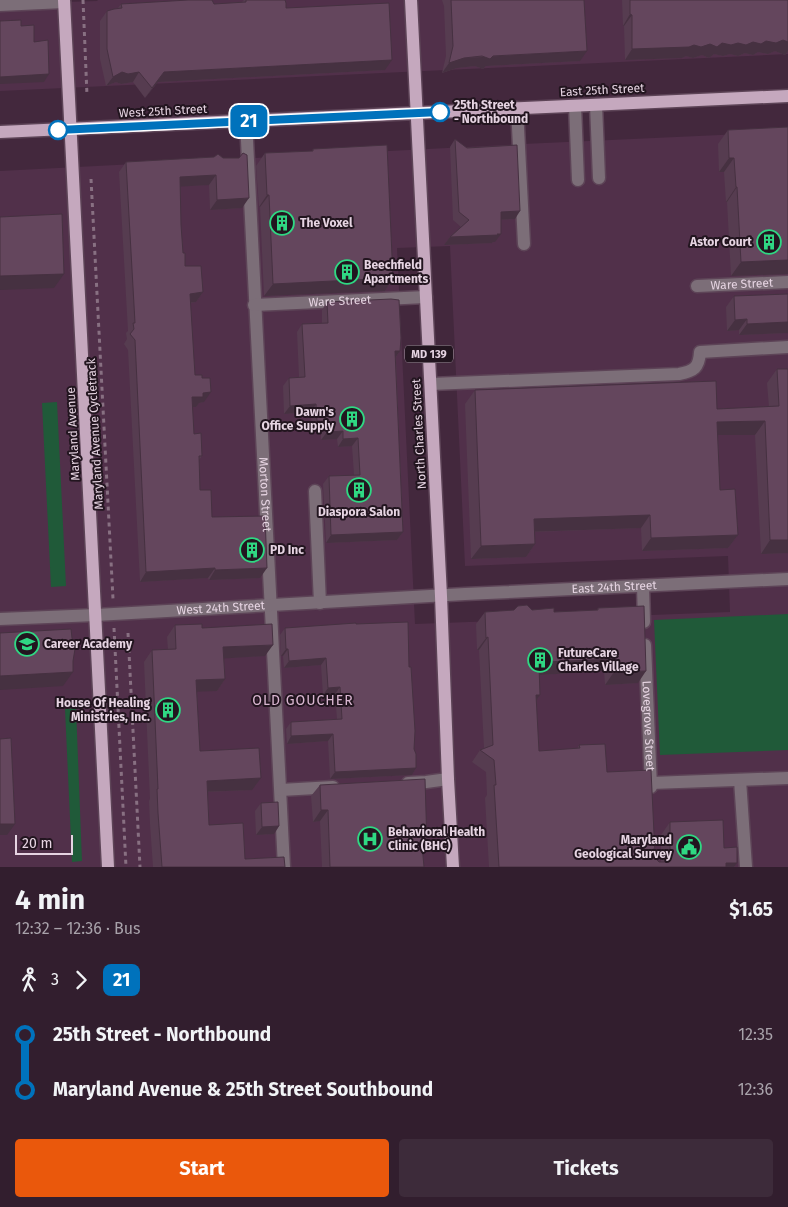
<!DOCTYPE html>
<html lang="en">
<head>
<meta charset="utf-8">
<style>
  body { margin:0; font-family:"Fira Sans",sans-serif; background:#3d2b3a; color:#f1f3f6; height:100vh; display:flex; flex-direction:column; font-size:19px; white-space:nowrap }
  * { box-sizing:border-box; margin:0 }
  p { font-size:16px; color:#a8a2aa }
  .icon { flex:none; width:28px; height:28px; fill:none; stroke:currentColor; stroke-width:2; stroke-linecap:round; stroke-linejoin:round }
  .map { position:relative; height:867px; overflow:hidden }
  .drawer { display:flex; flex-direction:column; background:#321e2e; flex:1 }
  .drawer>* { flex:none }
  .badge { padding:0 10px; border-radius:8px; font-size:18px; line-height:32px }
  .scale { position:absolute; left:15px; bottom:12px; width:58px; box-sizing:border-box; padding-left:5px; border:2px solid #e6d4e2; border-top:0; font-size:14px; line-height:18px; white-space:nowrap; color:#e6d4e2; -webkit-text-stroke:4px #22151f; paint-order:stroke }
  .map>.badge { position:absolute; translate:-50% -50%; box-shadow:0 0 0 2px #fff }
  .legs { display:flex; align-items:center; gap:8px; height:55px; padding:0 15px; font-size:16px }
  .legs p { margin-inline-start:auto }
  .head { display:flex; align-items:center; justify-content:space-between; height:85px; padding:0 15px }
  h1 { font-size:28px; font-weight:700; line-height:38px }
  .cta { display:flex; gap:10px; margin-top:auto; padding:10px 15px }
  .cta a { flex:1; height:58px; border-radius:5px; background:#ea580c; color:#fff; font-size:20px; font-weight:700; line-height:58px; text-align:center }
  .cta a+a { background:#3d2b3a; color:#f1f3f6 }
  ul { padding:0 15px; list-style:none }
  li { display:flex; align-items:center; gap:18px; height:55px; font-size:19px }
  li i { display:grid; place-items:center; width:8px; height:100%; margin:0 6px; background:currentColor }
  li i::after { content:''; width:12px; height:12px; margin:-6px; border:4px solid; border-radius:50%; background:#321e2e }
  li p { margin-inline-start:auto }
  li:first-child i { background:linear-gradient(#0000 50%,currentColor 0) }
  li:last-child i { background:linear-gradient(currentColor 50%,#0000 0) }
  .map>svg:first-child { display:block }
</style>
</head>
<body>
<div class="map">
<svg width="788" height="867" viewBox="0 0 788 867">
  <rect width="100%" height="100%" fill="#43283d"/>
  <path fill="#51304a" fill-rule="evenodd" d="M98,0H787L788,54L0,91V4L97,1Z
    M788,132V867H0V171L523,144ZM450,246L465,566L728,556L730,612L415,624L397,248Z"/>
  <path fill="#205a39" d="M57,402L66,586L51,587L42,403Z
    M788,614V750L660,755L654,620Z
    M76,708L82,861L72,862L65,709Z"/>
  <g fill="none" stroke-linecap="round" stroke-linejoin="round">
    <g stroke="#5d4457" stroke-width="15">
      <g id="minor">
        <path d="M0,5L64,2"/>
        <path d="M596,105L599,178"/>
        <path d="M575,106L578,180"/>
        <path d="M517,108L524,244"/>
        <path id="s1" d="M246,121L284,867"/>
        <path id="s2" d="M697,286L788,282"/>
        <path id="s3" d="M254,305L426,297"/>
        <path d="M431,384L679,374C694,371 699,368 700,352L788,347"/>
        <path d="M315,491L320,603"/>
        <path d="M643,586L644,622"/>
        <path id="s4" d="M0,619L96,615L465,594L788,579"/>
        <path id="s5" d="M645,645L651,787"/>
        <path d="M740,780L746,867"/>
        <path d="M408,783L426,782L448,779"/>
        <path d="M651,783L788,778"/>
        <path d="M281,790L333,787"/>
      </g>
    </g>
    <g stroke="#5d4457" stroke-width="15">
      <path id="major" d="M64,0L108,867
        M411,0L441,596L448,779L453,867
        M0,132L788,96"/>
    </g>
    <path stroke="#887082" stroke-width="3" stroke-dasharray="4 4" stroke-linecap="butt" d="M83,0L87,95
      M91,179L113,599
      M114,628L126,867
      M128,633L140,867"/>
    <use href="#minor" stroke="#7c6e78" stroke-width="12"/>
    <use href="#major" stroke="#c5a8be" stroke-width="12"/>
  </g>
  <path fill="#563c50" d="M244,0H285L286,8L385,70L158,82L145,98L133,82L121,84L116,82L106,86L100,59V21L107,11L118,8L121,4H214L242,2Z
    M442,0H584L580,61L486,66L483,69L475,66L457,68L442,73L446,56L444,6Z
    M622,0H788V51L785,55L775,51L768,54L758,52L753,55L745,53L738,56L730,54L723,56L714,54L709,58L702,55L693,58L686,56L682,58L625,60L624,26H623Z
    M788,127V274L731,276L727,202H726L724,172H719L718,144L728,130Z
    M455,139L515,219L501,220L495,242H493L492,243L444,245L450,237L461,227L453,220L450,147Z
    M313,149L393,278L385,291L264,296L260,207H259L256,166L265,153L312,151Z
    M214,157L242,208L210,210L209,185L180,186L181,225L183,253L185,266L203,292L196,302L190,303L195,375L204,402L199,403L196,407H192L194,434L202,456L199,460L200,490L212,517L260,578L209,580L208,578L140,582L128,350L124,344L127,339L126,333L128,331L119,172L126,162Z
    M788,294V333L739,335V330L727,331L726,307L734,296Z
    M327,302L400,351L396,357L403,532L397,540L326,543L323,484L329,476L354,475L352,446L338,447L337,439L321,440V429H312L311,412L284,414L283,386L289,378L299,377L297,332L302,324L322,323V310Z
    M777,369L788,553L761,554L755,435H718L720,490L738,535L728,548L642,551L641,528L535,532V544L526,557L471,559L465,404L475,390L717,409L769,407L767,383Z
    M598,608L638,683L605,685L604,671L540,675L539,676L540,695L536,701L539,751L577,749L579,745L607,772L655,855L656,859L659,862H661V835L670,822L724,848L737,863L734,867H489L485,798L487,795L486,772L472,762L480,750L484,748L479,650H477L476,624L485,612L532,610L554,612L597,610Z
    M356,624L409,667L414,749L416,768L412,775L330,779L328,741L287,744L286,729L291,722L337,719L335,694L323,695L321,665L284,668L283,656H281L280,635L285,628Z
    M175,625L202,628L265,656L224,658L225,679L217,691H197L200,751L252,790L208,792L209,825L245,859L285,867H153L150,824L149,801L150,799L144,662L152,650H168L167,637Z
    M320,785L427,845L422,852L424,867H322L320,821L313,822L311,796Z
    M261,803L279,826L274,834L256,835L255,811Z"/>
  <path fill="#463141" d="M630,14L632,15L624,26H623Z
    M783,40L788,42V51L785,55L775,51L768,54L758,52L753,55L745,53L738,56L730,54L723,56L714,54L709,58L702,55L693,58L686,56L682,58L625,60L632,49L722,43H738Z
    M587,51L580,61L486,66L483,69L475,66L457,68L442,73L449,63L464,58Z
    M392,60L385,70L158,82L145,98L164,72Z
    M122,72H139L133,82L121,84L116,82L106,86L113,77Z
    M49,74L44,82L0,84V77Z
    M729,158H734L724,172H719Z
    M216,175L209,185L173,187L180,177Z
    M736,187H737L727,202H726Z
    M267,195H269L260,207H259Z
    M249,198L242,208L210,210L217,200Z
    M520,211L515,219L495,220L501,212Z
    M501,234L495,242H493L492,243L444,245L450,237Z
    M788,260V274L731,276L741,262Z
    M64,274L54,288L0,290V276Z
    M393,278L385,291L264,296L273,284Z
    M203,292L196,302L183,303L190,294Z
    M747,319L739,330L727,331L735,320Z
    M788,322V333L739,335L747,324Z
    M395,351H400L395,358Z
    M211,392L204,402L199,403L196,407H185L192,397L203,393Z
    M316,404L311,412L284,414L290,406Z
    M317,421H326L321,429H312Z
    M765,421L755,435H708L717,422Z
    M343,431L337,439L321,440L327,432Z
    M358,438L352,446L338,447L343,439Z
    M650,515L641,528L525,532L534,519Z
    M403,532L397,540L326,543L331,535Z
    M738,535L728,548L642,551L651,538Z
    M770,540H788V553L761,554Z
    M535,544L526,557L471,559L481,546Z
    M215,568L208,578L140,582L146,572Z
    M267,568L260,578L209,580L215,570Z
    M488,637L479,650H477L486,638Z
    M273,645L265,656L215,659L223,647Z
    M286,649H288L283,656H281Z
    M326,658L321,665L284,668L289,661Z
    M613,659L604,671L540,675L538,678L539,666L546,662Z
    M646,671L638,683L605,685L614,672Z
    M73,672L63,686L0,690V676Z
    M225,679L217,691L188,692L196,680Z
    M340,687L335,694L323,695L328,688Z
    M536,695H540L532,707Z
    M333,734L328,741L287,744L291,736Z
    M416,768L412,775L330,779L335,772Z
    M261,778L252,790L199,792L207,781Z
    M321,810H328L320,821L313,822Z
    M0,824H15L7,835H0Z
    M279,826L274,834L256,835L262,827Z
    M422,845H427L419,857Z
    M726,863H737L734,867H723Z"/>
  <path fill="#64465d" stroke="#463141" d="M188,0H212L214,4L246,2V0H285L286,3V8L389,3L392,60L164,72L152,88L139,72L128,74L122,72L113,77L107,49V11L114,9L122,8L121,4Z
    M451,0H584L587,51L493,56L490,59L482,56L464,58L449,63L453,46Z
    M630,0H788V42L783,40L776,43L766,41L761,44L753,42L746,45L738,43L731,45L722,43L717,47L710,44L701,47L694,45L689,47L632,49V15L630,14Z
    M21,20V26L34,25V42L48,40L49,74L0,77V21Z
    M788,127V260L741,262L737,187H736L734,158H729L728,130Z
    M455,139L467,148L517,145L520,211L501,212V234H497L498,235L450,237L469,220L459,212Z
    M387,145L393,278L273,284L269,195H267L265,153L313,151V149Z
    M243,153L247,155L249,198L217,200L216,175L180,177L181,225L183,253H185V266H201L203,292L190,294L195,375H202V378H210L211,392L203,393V397H192L194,434L201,433L202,456H199L200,490H211L212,517L265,516L267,568L215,570V568L146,572L135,340L130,334L134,329L133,323H135L126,162L214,157L218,154L223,158H239Z
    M62,214L64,274L0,276V217Z
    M788,294V322L747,324V319L735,320L734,296Z
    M391,299L399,300L401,338L400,351H395L403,532L331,535L329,476L360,475L358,438L343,439V431L327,432L326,421H317L316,404L290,406L289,378L305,377L302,324L328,323L327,302Z
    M777,369H788V540H770L765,421L717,422L720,490L735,489L738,535L651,538L650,515L534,519L535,544L481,546L475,390L716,381L717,409L779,406Z
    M527,605L532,610L554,608V612L598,610V608L644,606L646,671L614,672L613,659L546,662V666H539L540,695H536L539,751L580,748L579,745L605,744L607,772L651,770L655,855L656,859L659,862H667L670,858V822L723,820L724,848L737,847V863H726V867H499L494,785H496L494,760L480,750L493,745L488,637L486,638L485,612L514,610L518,606Z
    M408,622L409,667H411L415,731L414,749L416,754V768L335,772L333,734L291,736V722L342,719L340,687L328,688L326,658L289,661L288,649H286L285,628L356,623V624Z
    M202,624V628L272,624L273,645L223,647L225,679L196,680L200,751L259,748L261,778L207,781L209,825L243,823L245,859L284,857L285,867H162L158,813L157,789H158L152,650L176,649L175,625Z
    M71,629L72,638L75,649L73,661V672L0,676V633Z
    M11,738L15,824H0V739Z
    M425,779L427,845H422L424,867H330L328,810H321L320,785Z
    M278,802L279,826L262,827L261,803Z"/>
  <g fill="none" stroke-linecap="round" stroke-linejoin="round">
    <g stroke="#fff" stroke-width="11">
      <path id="line-1" d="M58,130L440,112"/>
    </g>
    <use href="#line-1" stroke="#0072bc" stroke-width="8"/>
  </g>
  <defs>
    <g id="building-ring" transform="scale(1.25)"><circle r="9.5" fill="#22151f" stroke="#2fd883" stroke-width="1.5"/><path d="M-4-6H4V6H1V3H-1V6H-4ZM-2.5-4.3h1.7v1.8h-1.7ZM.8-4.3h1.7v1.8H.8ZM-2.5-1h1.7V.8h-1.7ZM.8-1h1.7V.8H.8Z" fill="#2fd883"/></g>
    <g id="school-ring" transform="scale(1.25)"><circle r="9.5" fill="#22151f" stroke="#2fd883" stroke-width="1.5"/><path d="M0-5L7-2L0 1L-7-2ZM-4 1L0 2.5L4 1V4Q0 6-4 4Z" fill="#2fd883"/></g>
    <g id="hospital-ring" transform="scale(1.25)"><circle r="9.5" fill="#22151f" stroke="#2fd883" stroke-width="1.5"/><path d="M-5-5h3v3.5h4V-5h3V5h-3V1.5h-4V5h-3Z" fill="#2fd883"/></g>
    <g id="civic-ring" transform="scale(1.25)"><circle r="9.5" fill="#22151f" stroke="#2fd883" stroke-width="1.5"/><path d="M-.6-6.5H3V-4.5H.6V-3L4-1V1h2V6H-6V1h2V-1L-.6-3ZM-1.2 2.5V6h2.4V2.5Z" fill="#2fd883"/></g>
  </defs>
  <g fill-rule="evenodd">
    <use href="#building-ring" x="282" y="223"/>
    <use href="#building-ring" x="769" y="242"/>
    <use href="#building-ring" x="347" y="272"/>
    <use href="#building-ring" x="352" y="419"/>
    <use href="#building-ring" x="359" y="490"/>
    <use href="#building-ring" x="252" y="550"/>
    <use href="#school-ring" x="27" y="644"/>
    <use href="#building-ring" x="540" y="660"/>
    <use href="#building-ring" x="168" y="710"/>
    <use href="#hospital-ring" x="370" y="839"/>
    <use href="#civic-ring" x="689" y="847"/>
  </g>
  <g fill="#fff" stroke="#0072bc" stroke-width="2.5">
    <circle cx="440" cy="112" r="9"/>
    <circle cx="58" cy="130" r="9"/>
  </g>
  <g text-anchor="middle" stroke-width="4" stroke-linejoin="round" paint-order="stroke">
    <rect fill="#22151f" stroke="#ab9ba8" stroke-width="1" x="405" y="345.5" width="48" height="17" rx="4"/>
    <g font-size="11" font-weight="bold" fill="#e6d4e2">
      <text x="429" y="358">MD 139</text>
    </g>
    <g font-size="12" fill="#e6d4e2" stroke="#22151f">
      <text transform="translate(602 90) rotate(-3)" y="4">East 25th Street</text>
      <text transform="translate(163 111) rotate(-3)" y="4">West 25th Street</text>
      <text dy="4" stroke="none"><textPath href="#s2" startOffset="45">Ware Street</textPath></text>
      <text dy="4" stroke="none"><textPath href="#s3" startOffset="86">Ware Street</textPath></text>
      <text transform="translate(73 434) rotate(-93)" y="4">Maryland Avenue</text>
      <text transform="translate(95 434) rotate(-93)" y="4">Maryland Avenue Cycletrack</text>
      <text transform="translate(419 434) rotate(-93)" y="4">North Charles Street</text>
      <text dy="4" stroke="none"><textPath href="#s1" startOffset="374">Morton Street</textPath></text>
      <text dy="4" stroke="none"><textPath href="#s4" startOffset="615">East 24th Street</textPath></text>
      <text dy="4" stroke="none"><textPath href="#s4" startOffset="221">West 24th Street</textPath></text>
      <text dy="4" stroke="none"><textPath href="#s5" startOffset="81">Lovegrove Street</textPath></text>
    </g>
    <g font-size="12" font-weight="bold" fill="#e6d4e2" stroke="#22151f" text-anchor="start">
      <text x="454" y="109">25th Street<tspan x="454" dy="14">- Northbound</tspan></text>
    </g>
    <g font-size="12" font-weight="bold" fill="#e6d4e2" stroke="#22151f" text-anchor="start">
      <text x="300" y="227">The Voxel</text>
      <text x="752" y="246" text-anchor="end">Astor Court</text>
      <text x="364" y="269">Beechfield<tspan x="364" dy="14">Apartments</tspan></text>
      <text x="334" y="416" text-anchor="end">Dawn's<tspan x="334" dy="14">Office Supply</tspan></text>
      <text x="359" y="516" text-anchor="middle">Diaspora Salon</text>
      <text x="270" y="554">PD Inc</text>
      <text x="44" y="648">Career Academy</text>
      <text x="558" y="657">FutureCare<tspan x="558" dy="14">Charles Village</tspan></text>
      <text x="150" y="707" text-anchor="end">House Of Healing<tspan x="150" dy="14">Ministries, Inc.</tspan></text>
      <text x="388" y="836">Behavioral Health<tspan x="388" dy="14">Clinic (BHC)</tspan></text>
      <text x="672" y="844" text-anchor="end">Maryland<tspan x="672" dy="14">Geological Survey</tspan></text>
    </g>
    <g font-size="14" letter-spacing="1" fill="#d9b6d0" stroke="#22151f">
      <text x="303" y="705">OLD GOUCHER</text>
    </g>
  </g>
</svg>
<div class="scale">20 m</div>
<b class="badge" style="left:249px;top:121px;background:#0072bc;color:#fff">21</b>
</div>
<section class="drawer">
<div class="head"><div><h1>4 min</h1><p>12:32 – 12:36 · Bus</p></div><b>$1.65</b></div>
<div class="legs"><svg class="icon" aria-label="walk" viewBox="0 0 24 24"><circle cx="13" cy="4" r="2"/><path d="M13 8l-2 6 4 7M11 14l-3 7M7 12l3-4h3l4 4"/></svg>3<svg class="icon" aria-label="forward" viewBox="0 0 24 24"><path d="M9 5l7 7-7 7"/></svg><b class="badge" style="background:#0072bc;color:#fff">21</b></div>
<ul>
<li><i style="color:#0072bc"></i><b>25th Street - Northbound</b><p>12:35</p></li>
<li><i style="color:#0072bc"></i><b>Maryland Avenue &amp; 25th Street Southbound</b><p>12:36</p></li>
</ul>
<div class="cta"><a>Start</a><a>Tickets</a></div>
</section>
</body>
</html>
